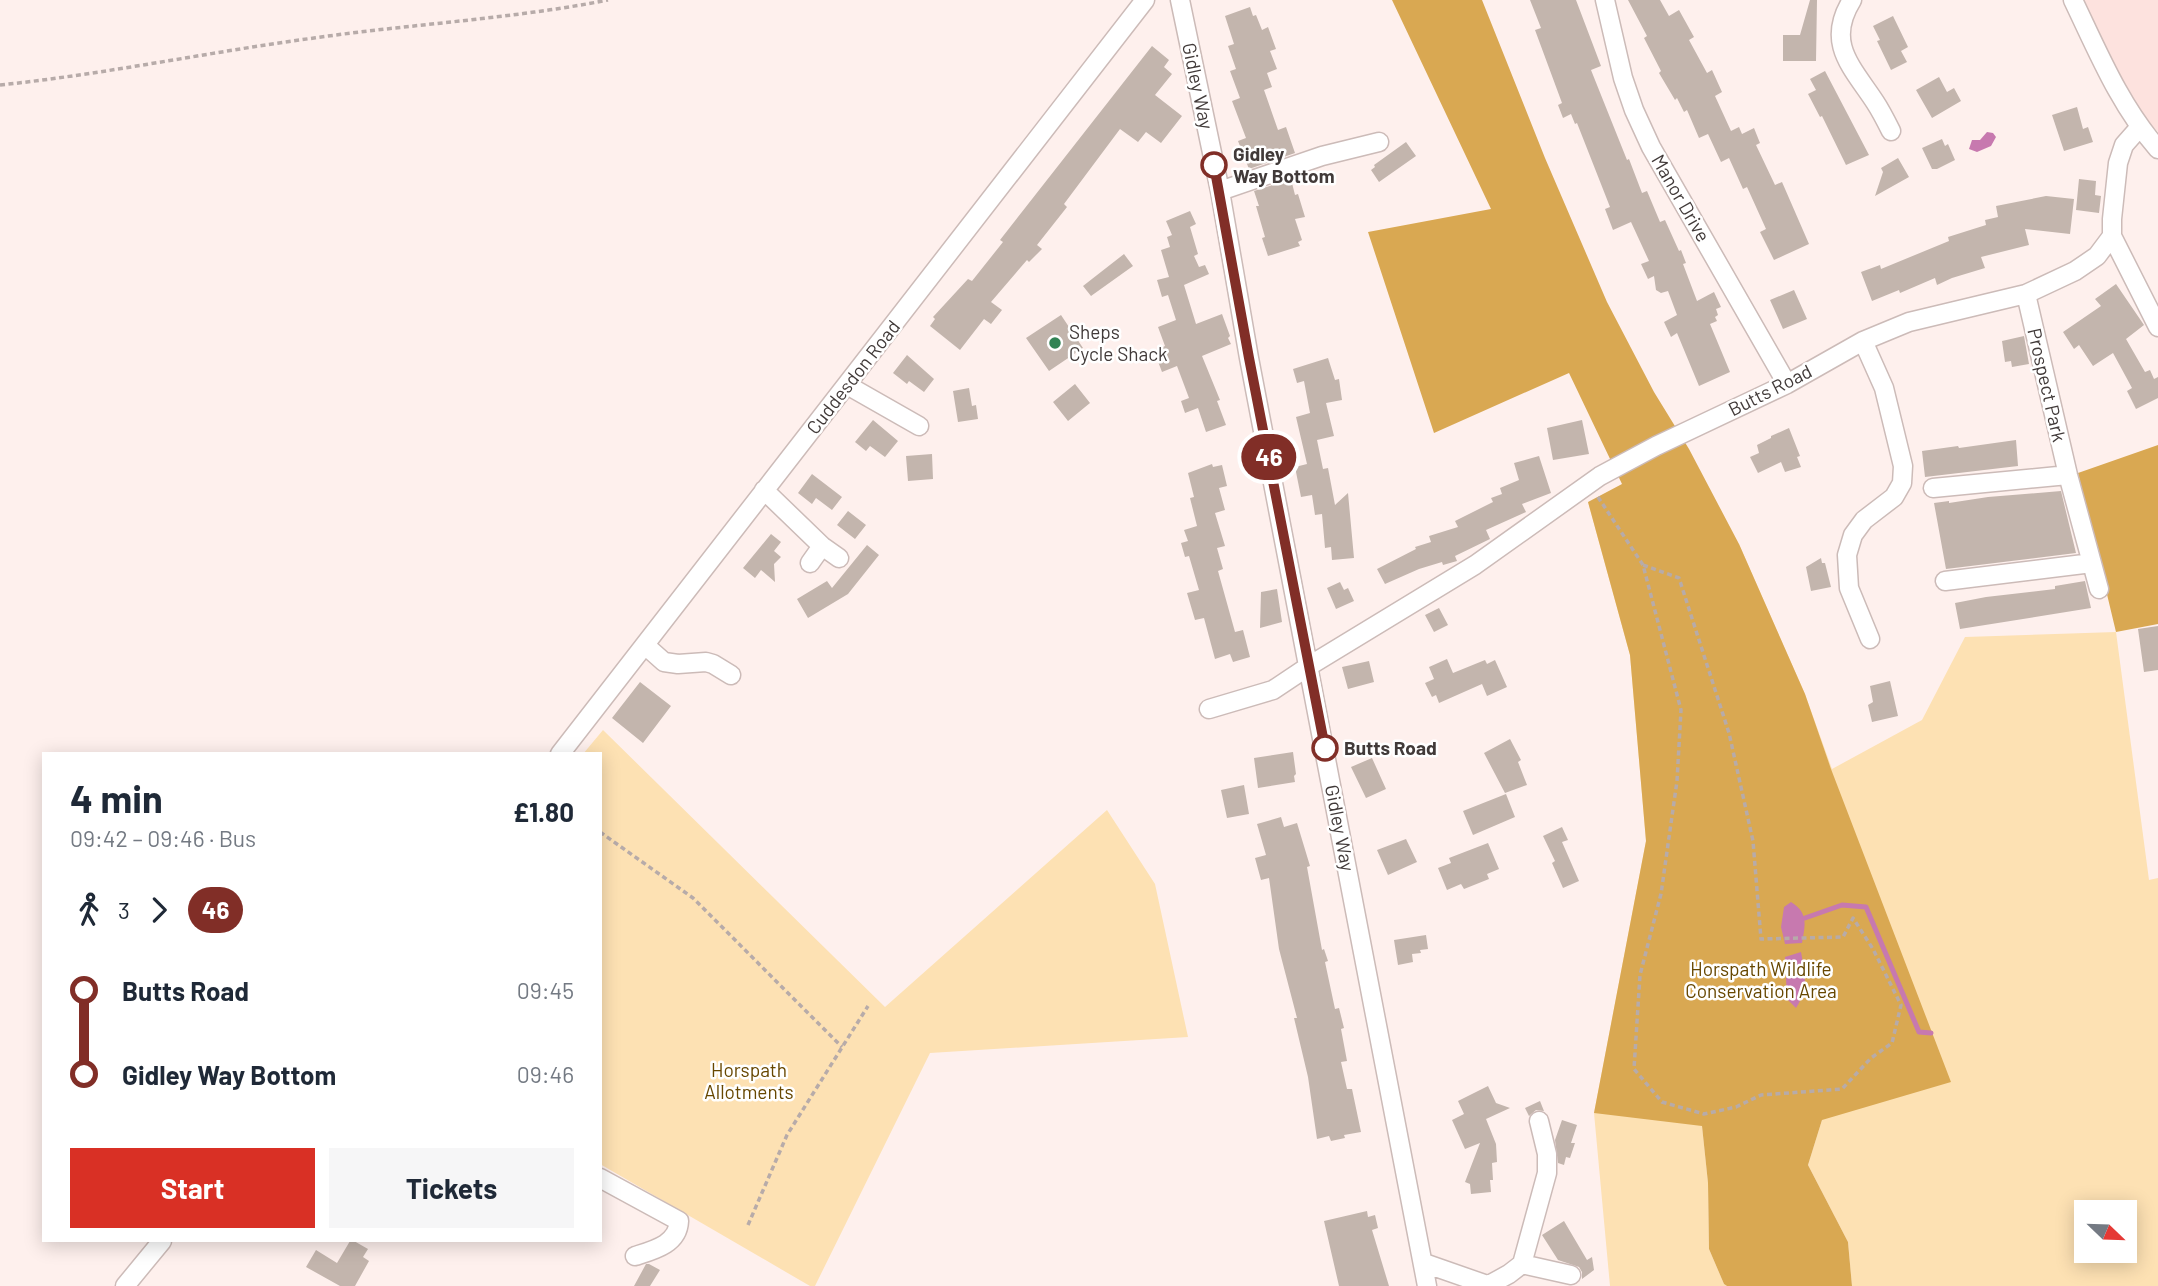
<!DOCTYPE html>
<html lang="en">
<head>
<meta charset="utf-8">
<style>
  body { margin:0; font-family:Barlow,sans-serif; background:#f6f6f7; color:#1f2937; height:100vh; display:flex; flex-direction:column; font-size:26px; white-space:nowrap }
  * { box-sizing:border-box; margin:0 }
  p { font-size:23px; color:#747a83 }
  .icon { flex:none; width:38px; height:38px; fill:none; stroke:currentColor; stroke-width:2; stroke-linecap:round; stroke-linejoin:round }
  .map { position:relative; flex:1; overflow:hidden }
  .side { position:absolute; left:42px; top:752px; width:560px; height:490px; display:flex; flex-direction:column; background:#fff; border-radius:0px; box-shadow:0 4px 18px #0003 }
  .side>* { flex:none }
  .badge { padding:0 14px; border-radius:23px; font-size:24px; line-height:46px }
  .needle { width:46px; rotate:113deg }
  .tools { position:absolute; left:2074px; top:1200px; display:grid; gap:14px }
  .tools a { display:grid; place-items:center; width:63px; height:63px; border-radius:0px; background:#fff; box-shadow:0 4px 18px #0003; font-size:35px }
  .map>.badge { position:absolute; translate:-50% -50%; box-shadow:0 0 0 4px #fff }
  .legs { display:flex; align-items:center; gap:10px; height:77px; padding:0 28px; font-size:23px }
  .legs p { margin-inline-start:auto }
  .headline { display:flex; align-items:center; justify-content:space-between; height:119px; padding:0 28px }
  h1 { font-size:38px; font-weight:700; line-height:52px }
  .action { display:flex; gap:14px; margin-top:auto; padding:14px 28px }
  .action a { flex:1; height:80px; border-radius:0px; background:#d93025; color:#fff; font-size:28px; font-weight:700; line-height:80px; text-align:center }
  .action a+a { background:#f6f6f7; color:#1f2937 }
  ul { padding:0 28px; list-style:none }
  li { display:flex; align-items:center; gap:24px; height:84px; font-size:26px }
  li i { display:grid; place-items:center; width:10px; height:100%; margin:0 9px; background:currentColor }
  li i::after { content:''; width:18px; height:18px; margin:-9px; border:5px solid; border-radius:50%; background:#fff }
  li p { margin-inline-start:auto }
  li:first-child i { background:linear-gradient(#0000 50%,currentColor 0) }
  li:last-child i { background:linear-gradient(currentColor 50%,#0000 0) }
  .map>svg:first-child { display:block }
</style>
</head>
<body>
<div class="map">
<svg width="2158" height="1286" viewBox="0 0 2158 1286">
  <rect width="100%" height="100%" fill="#fef0ed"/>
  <path fill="#fde2de" d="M2079,0H2158V132L2137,108Z"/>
  <path fill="#fde1b3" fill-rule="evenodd" d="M1588,502L1739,544L1805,694L1832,769L1922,720L1965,637L2116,632L2149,880L2158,878V1286H1852L1848,1242L1808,1165L1822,1120L1702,1126L1708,1183L1709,1249L1724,1284L1727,1286H1610L1594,1113L1646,841L1630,655ZM2086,1213H2124V1251H2086Z
    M603,730L885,1007L1107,810L1155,884L1188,1037L930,1053L815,1286H810L600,1164V754H583Z"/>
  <path fill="#d9a852" d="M1392,0H1482L1545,158L1607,302L1654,392L1689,449L1739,544L1805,694L1831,769L1951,1082L1822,1120L1808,1165L1848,1242L1852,1286H1727L1724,1284L1709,1249L1708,1183L1702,1126L1594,1113L1646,841L1630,655L1588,502L1622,484L1569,373L1434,433L1368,232L1491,209Z
    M2158,445V624L2116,632L2078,473Z"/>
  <path fill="#c779af" d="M1987,132L1993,133L1996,137L1991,146L1977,152L1969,149L1972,140H1980Z
    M1791,902C1809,913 1805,925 1802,943L1785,944L1781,927L1784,907Z
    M1801,952C1805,974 1809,988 1796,1008L1787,999L1785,957Z"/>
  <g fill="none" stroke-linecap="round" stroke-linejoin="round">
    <path stroke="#c779af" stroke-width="5" d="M1805,918L1842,905L1866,907L1919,1032L1931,1033"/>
  </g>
  <path fill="#c3b5ad" d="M1530,0H1576L1601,66L1591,70L1627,160L1629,159L1642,193L1647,191L1660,222L1665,220L1679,251L1681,250L1686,263L1683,264L1697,301L1714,292L1721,307L1716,309L1718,315L1715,317L1717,321L1710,324L1730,372L1699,386L1677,333L1671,337L1664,322L1677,315L1668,291L1661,293L1656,290L1654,276L1648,279L1641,264L1649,261L1631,222L1613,230L1605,209L1610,207L1577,123L1575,124L1571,114L1563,118L1558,105L1562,103L1535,30L1541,28Z
    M1628,0H1660L1669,16L1679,10L1694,37L1689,40L1707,73L1712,70L1722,92L1715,96L1731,131L1739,127L1742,134L1754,128L1760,143L1756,145L1775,185L1782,182L1809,244L1774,260L1760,232L1766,229L1747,187L1743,189L1729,158L1721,162L1708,134L1699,138L1687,110L1684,112L1677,98L1675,100L1659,73L1661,71L1644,38L1647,36Z
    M1810,0H1817L1816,61H1783V35H1800Z
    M1250,7L1253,16L1256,15L1262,30L1268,27L1276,49L1270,51L1277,69L1267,73L1272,87L1264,90L1278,130L1286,127L1295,153L1249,169L1238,141L1246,138L1232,101L1240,98L1230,71L1236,69L1228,46L1234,44L1225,16Z
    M1893,16L1908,47L1901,51L1907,62L1891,70L1877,41L1880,40L1873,26Z
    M1152,46L1169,60L1164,67L1172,74L1155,95L1182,116L1161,143L1146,132L1138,142L1120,129L1064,204L1067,207L1037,245L1042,249L1029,262L1027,260L991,302L1002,310L991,324L984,319L960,350L930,326L935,319L933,317L968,279L972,281L1003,242L1000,240Z
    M1825,71L1869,155L1846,165L1822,116L1820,117L1808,94L1816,90L1810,79Z
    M1939,77L1947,92L1954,88L1961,101L1932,118L1916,90Z
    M2077,107L2083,129L2088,127L2093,142L2064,151L2052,115Z
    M1942,139L1945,146L1948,144L1955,160L1937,169H1932L1922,148Z
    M1406,142L1416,156L1379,182L1371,170L1375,167L1374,165Z
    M1898,158L1909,177L1875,196L1883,172L1881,168Z
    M1291,179L1295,195L1298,194L1305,217L1295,219L1302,240L1298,242L1300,246L1268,256L1262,238L1265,237L1256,206H1259L1254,191Z
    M2079,179L2096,181L2095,195L2101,196L2099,213L2076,210Z
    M2046,196L2074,199L2070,234L2025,229L2029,245L1981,257L1985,268L1952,278L1937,285L1935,278L1900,293L1899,290L1872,301L1861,272L1880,265L1881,269L1949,241L1948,237L1986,225L1985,220L1998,217L1996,206Z
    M1190,211L1196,224L1190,227L1198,254L1194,256L1199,267L1205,265L1209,274L1184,285L1196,324L1222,314L1230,336L1228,338L1231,344L1202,356L1220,400L1217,401L1226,425L1206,432L1198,408L1185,413L1181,401L1189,398L1177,366L1162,372L1154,351L1165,346L1158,327L1176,320L1168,295L1162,297L1157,280L1169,277L1161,250L1170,247L1167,237L1172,235L1166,221Z
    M1124,254L1133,266L1091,296L1083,286Z
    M2116,284L2144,325L2126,339L2145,372L2150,370L2154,379L2158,377V398L2136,409L2127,391L2132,388L2113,353L2093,366L2079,345L2074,349L2063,332L2101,306L2095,299Z
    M1794,290L1807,319L1783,329L1770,300Z
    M1061,315L1083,348L1049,371L1026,338Z
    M2024,336L2029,364L2012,367L2011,361L2005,362L2002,341Z
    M907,355L934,379L924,392L909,381L907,384L893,373Z
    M1328,358L1335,380L1339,379L1342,400L1326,403L1334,436L1317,440L1323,469L1328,468L1335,505L1348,493L1354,558L1332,560L1331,547L1325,548L1322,514L1315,515L1312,495L1301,497L1295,467L1307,464L1296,417L1310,413L1304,381L1297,383L1293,369Z
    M1075,384L1090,403L1068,421L1053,402Z
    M969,388L972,406L976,405L978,419L958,422L953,391Z
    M873,420L898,441L885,457L870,446L866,451L855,442Z
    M1582,420L1589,454L1553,460L1547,428Z
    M1789,428L1800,456L1797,457L1801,467L1785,472L1781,462L1758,473L1750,457L1759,453L1757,445L1771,438V436Z
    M2016,440L2018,466L1925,477L1922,451L1958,446L1959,448Z
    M932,454L933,479L908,481L906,456Z
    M1539,456L1551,493L1522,504L1526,512L1486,530L1490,539L1455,556L1457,561L1443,565L1442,562L1419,569L1385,584L1377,569L1416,549L1415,547L1431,542L1429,536L1458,527L1455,521L1493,502L1491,498L1502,494L1500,488L1519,480L1514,463Z
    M1212,464L1213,467L1222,465L1227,486L1219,488L1225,510L1215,513L1225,546L1217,548L1223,569L1218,571L1235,632L1243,630L1250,657L1233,662L1230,654L1215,659L1204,618L1195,620L1187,593L1199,590L1189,556L1185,557L1181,543L1188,541L1184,530L1197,526L1190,498L1194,497L1188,473Z
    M812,474L842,497L832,510L816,498L812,504L798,493Z
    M2061,491L2076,553L1946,569L1934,503L1949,501V503L1988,497Z
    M848,511L866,525L855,539L837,525Z
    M771,534L781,542L774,551L781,557L774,564L775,582L761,570L755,578L743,568Z
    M867,545L879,555L848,594L808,618L797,599L827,581L832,588Z
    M1821,558L1822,563H1825L1831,587L1811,591L1806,567Z
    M2085,581L2091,608L1960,629L1955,603L1986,597L2055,589V586Z
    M1340,582L1344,590L1348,588L1354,601L1336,609L1327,588Z
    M1277,589L1282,622L1260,628L1261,592Z
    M1439,608L1448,625L1434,632L1425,615Z
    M2158,626V670L2144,672L2138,629Z
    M1447,659L1453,673L1485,660L1487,664L1495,660L1507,687L1487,696L1482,684L1439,703L1436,695L1432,697L1425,683L1434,679L1429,667Z
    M1369,661L1374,682L1348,689L1342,667Z
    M1890,681L1898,716L1872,722L1868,705L1873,702L1870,686Z
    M640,682L671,706L643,743L612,718Z
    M1510,739L1521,760L1518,762L1527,785L1505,793L1484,753Z
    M1293,752L1296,774L1294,776L1295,782L1258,788L1254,758Z
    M1372,758L1386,789L1366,798L1351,767Z
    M1244,785L1249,814L1227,818L1221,790Z
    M1506,794L1515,817L1473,835L1463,811Z
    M1281,817L1284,827L1297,823L1310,866L1307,867L1322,950L1324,949L1328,961L1325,962L1335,1009L1339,1008L1344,1028L1341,1029L1347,1061L1341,1062L1347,1089H1352L1361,1132L1344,1135L1345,1138L1331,1141L1329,1136L1317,1139L1308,1077L1294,1018H1297L1279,949L1269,878L1261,880L1255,858L1266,855L1257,824Z
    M1562,827L1568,840L1562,842L1579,881L1563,888L1552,863L1555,861L1543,836Z
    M1406,839L1417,862L1388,875L1377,850Z
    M1488,843L1499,869L1487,874L1489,879L1464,889L1461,884L1447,890L1438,868L1451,863L1449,858Z
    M1426,935L1428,949L1420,950L1421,953L1412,954L1413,962L1398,965L1394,940Z
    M1488,1086L1496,1103L1510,1108L1486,1119L1496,1144L1497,1162L1492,1163L1493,1180H1490L1491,1192L1471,1194L1470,1184L1465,1182L1480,1143L1465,1149L1452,1120L1464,1114L1458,1101Z
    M1540,1101L1544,1111L1536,1110L1529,1116L1525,1108Z
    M1562,1120L1577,1125L1571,1143H1575L1570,1158L1566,1157L1564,1165L1558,1163L1555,1140Z
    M1367,1211L1368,1217L1375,1215L1378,1228L1372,1230L1389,1286H1339L1324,1221Z
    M1564,1221L1587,1260L1592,1257L1594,1270L1582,1279V1272L1579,1267L1558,1260L1542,1235Z
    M350,1241H354L368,1249L363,1257L369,1261L355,1286H340L306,1267L316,1250L337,1263Z
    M646,1264H649L660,1270L650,1286H634Z"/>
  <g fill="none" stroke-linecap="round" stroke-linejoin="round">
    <g stroke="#ccbbb8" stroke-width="21">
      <path id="minor" d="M1180,0L1220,191L1249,358L1427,1286
        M1605,0L1623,78L1634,110L1651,147L1787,384
        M1852,0C1825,43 1852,67 1875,102C1881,111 1886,121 1891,131
        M2073,0C2098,52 2120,106 2158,149
        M1220,191L1322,156L1379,142
        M2112,236L2158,327
        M2026,294L2068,475L2099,589
        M1863,341L1884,388L1903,466L1902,483L1894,497L1864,520L1853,535L1847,555L1849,588L1870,639
        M847,385L919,426
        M1933,488L2068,475
        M764,490L822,546L839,558
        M810,563L822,546
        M1945,581L2092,563
        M646,646L664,662L678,664L706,662L713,664L731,675
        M1209,709L1273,690L1309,666L1475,565L1600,476L1656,446L1787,384L1863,341L1909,322L2026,294L2075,271L2097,256L2112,236V219L2118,163L2124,145L2139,128
        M560,754L1145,0
        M600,1178L679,1221C678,1244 654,1250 635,1256
        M1424,1263L1490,1286
        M1522,1264L1571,1275
        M1489,1285L1509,1274L1522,1264L1547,1173V1154L1539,1121
        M125,1286L162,1241"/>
    </g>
    <path stroke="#b7aba9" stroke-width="3.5" stroke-dasharray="5 3.5" stroke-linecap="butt" d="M0,85C106,74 209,52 314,38C412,24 511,19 608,0
      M1598,497L1643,565L1681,710L1677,781L1661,894L1640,975L1634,1069L1662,1102L1704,1114L1736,1107L1761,1095L1842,1089L1871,1058L1892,1043L1901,1005L1873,949L1853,918L1843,937L1761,939L1753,841L1729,733L1679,578L1643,565
      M600,832L693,898L842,1047
      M748,1225L787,1135L868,1006"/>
    <use href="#minor" stroke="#fff" stroke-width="18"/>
  </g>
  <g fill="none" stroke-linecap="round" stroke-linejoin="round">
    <g stroke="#fff" stroke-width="16">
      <path id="line-1" d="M1214,165L1249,358L1325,748"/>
    </g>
    <use href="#line-1" stroke="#812e27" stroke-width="10"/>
  </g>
  <g fill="#fff" stroke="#812e27" stroke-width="3.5">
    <circle cx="1214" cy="165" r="12"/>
    <circle cx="1325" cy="748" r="12"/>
  </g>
  <circle fill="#318354" stroke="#fff" stroke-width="2.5" cx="1055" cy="343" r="7"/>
  <g text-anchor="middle" stroke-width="5" stroke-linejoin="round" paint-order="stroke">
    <g font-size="19" fill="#413a39" stroke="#fff">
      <text transform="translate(1198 86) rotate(78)" y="7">Gidley Way</text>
      <text transform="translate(1681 198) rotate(60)" y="7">Manor Drive</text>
      <text transform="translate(853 377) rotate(-52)" y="7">Cuddesdon Road</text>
      <text transform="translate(2047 385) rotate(77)" y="7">Prospect Park</text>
      <text transform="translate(1770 390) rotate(-27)" y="7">Butts Road</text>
      <text transform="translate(1340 828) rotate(79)" y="7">Gidley Way</text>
    </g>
    <g font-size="19" font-weight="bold" fill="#413a39" stroke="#fff" text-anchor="start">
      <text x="1233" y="161">Gidley<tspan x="1233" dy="22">Way Bottom</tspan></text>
      <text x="1344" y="755">Butts Road</text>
    </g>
    <g font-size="19" fill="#413a39" stroke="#fff" text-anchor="start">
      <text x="1069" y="339">Sheps<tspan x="1069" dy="22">Cycle Shack</tspan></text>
    </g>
    <g font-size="19" fill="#674700" stroke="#fff">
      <text x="1761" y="976">Horspath Wildlife<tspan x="1761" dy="22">Conservation Area</tspan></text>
      <text x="749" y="1077">Horspath<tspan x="749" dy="22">Allotments</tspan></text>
    </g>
  </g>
</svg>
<div class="tools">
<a><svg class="needle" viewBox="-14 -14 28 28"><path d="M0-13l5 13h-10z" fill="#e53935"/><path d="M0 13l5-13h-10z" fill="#747a83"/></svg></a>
</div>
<b class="badge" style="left:1269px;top:457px;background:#812e27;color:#fff">46</b>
<section class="side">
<div class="headline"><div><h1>4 min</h1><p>09:42 – 09:46 · Bus</p></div><b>£1.80</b></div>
<div class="legs"><svg class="icon" aria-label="walk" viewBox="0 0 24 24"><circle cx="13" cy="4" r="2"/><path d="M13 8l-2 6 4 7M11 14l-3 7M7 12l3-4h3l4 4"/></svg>3<svg class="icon" aria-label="forward" viewBox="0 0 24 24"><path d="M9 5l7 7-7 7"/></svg><b class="badge" style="background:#812e27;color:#fff">46</b></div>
<ul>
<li><i style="color:#812e27"></i><b>Butts Road</b><p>09:45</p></li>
<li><i style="color:#812e27"></i><b>Gidley Way Bottom</b><p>09:46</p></li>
</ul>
<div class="action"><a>Start</a><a>Tickets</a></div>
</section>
</div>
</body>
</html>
